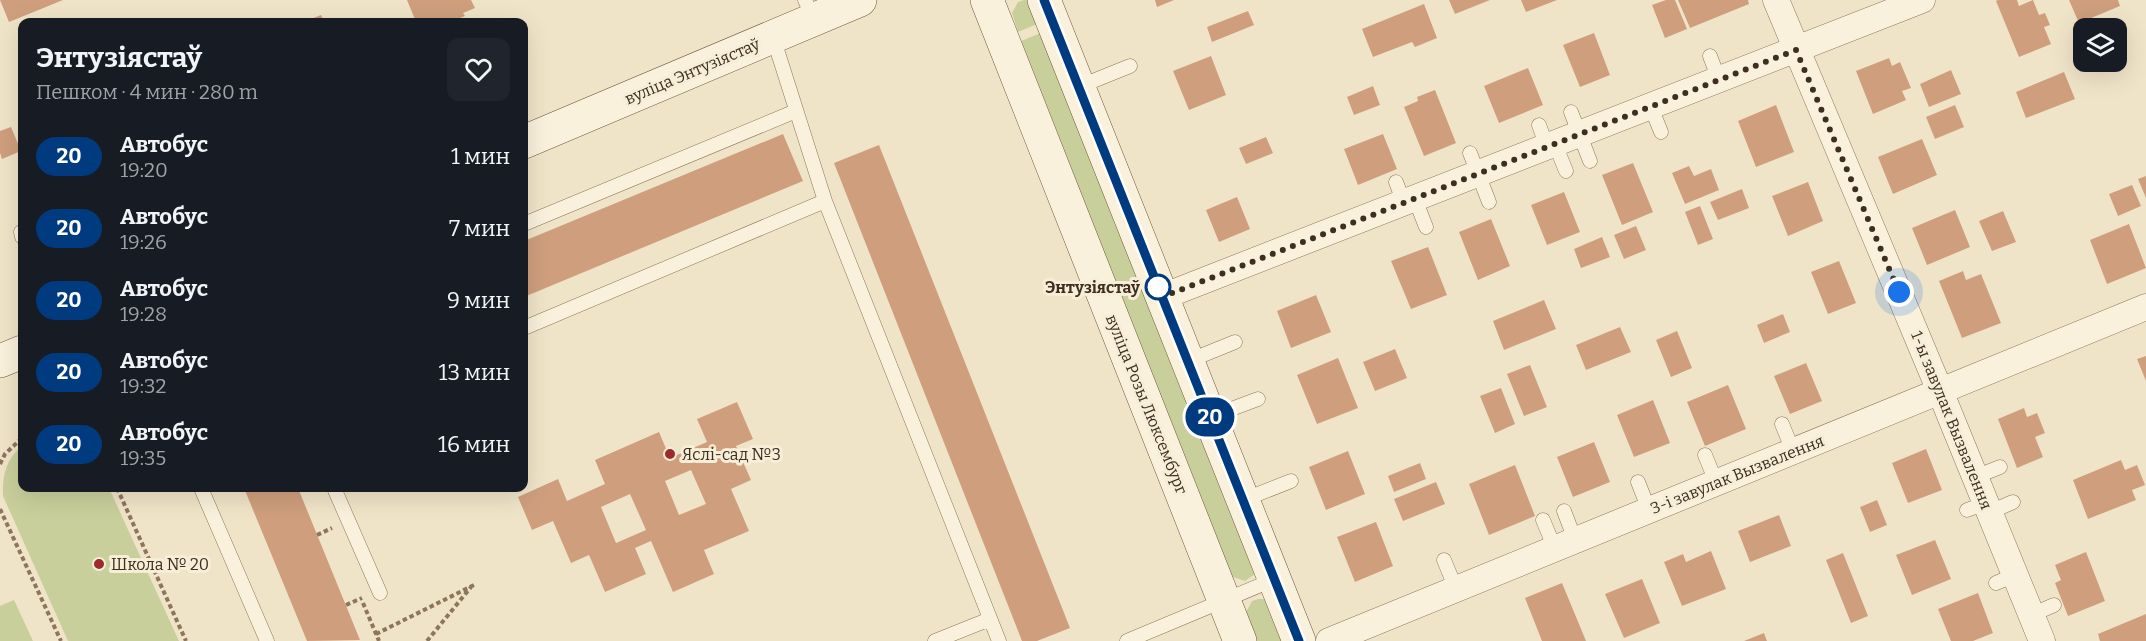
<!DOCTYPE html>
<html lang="ru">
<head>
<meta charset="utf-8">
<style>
  body { margin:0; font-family:Bitter,serif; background:#20242c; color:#f1f3f6; height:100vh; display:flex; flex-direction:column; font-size:22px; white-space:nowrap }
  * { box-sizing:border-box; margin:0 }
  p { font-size:20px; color:#9ea1a6 }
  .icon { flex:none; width:33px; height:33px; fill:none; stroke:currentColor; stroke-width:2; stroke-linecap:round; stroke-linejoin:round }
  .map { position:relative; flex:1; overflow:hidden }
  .details { position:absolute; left:18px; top:18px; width:510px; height:474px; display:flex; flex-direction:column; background:#171b24; border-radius:12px; box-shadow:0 6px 24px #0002 }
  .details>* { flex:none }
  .badge { padding:0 12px; border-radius:20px; font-size:21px; line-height:39px }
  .buttons { position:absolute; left:2073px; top:18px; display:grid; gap:12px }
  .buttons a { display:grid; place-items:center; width:54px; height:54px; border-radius:12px; background:#171b24; box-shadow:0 6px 24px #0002; font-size:30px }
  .you { position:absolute; width:30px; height:30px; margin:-15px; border:4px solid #fff; border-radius:50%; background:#1a73e8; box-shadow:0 0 0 9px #1a73e833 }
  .map>.badge { position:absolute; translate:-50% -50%; box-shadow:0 0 0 3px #fff }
  .round { display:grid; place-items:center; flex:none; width:63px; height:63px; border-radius:12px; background:#20242c }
  .headline { display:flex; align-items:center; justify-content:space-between; height:102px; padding:0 18px }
  h1 { font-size:28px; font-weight:700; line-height:45px }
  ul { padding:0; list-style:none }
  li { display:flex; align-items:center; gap:18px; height:72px; padding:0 18px }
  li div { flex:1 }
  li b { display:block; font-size:22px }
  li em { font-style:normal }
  li .badge { min-width:66px; font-weight:700; text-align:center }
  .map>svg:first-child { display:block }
</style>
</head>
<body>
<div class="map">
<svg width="2146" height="641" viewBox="0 0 2146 641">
  <rect width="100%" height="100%" fill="#f0e4c8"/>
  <path fill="#c9cf9b" d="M1024,0H1030L1044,21L1018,32L1012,13L1018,2Z
    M1048,30L1255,574L1245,581L1233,577L1229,572L1021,41Z
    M22,446V488H109L179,641H68L3,496C2,476 6,459 22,446Z
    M1258,599H1265L1287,641H1256L1246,612L1252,601Z
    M14,600L33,641H0V606Z"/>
  <path fill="#cf9f7d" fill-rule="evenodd" d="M0,0H63L9,22Z
    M407,0H471L475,8L463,13L465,16L450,22H416Z
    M1155,0H1174L1157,7Z
    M1449,0H1490L1455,14Z
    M1521,0H1557L1526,12Z
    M1666,0H1675L1687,29L1665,38L1652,5Z
    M1678,0H1748L1749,4L1690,28Z
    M1998,0H2017L2019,6L2033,0L2039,15L2045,13L2050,25L2044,27L2051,44L2019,57L1996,1Z
    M2069,0H2118L2120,6L2079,23Z
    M1424,4L1437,38L1415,47L1412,42L1373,57L1362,29Z
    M1248,11L1254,25L1212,42L1207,27Z
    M321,15L324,22H304Z
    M1594,33L1610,75L1580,87L1563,45Z
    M1211,56L1226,95L1189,110L1173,71Z
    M1889,58L1892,66L1900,62L1911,88L1902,91L1906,100L1873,114L1856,71Z
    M1528,68L1543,105L1499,123L1484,86Z
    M1951,70L1961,94L1929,107L1920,84Z
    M2064,72L2075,99L2026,118L2016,92Z
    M1373,86L1380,105L1354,115L1347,97Z
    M1435,90L1456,143L1424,156L1404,107L1418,101L1417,97Z
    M1776,105L1794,152L1756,167L1738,121Z
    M1955,105L1964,127L1935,139L1926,117Z
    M11,127L21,151L2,159L0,153V131Z
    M783,134L803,181L524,297V241Z
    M1383,134L1397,169L1358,185L1344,149Z
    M1266,137L1273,153L1246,164L1239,148Z
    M1922,139L1937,175L1893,194L1878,157Z
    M879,145L1070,628L1037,641H1022L834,163Z
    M1633,163L1653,212L1622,225L1602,175Z
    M1689,166L1694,176L1711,169L1719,190L1685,204L1672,173Z
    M2146,176V198L2138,179Z
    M1808,182L1823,221L1788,236L1772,196Z
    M2132,185L2141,206L2118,216L2109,194Z
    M1742,189L1749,208L1718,220L1710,202Z
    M1564,192L1580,232L1547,245L1531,205Z
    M1237,197L1250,229L1219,242L1206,210Z
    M1700,206L1713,239L1698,245L1685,212Z
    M1955,210L1970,247L1927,265L1912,228Z
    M2003,211L2016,242L1992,251L1979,221Z
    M1491,219L1510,266L1478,280L1459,232Z
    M2129,224L2146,268L2107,284L2090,240Z
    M1636,226L1646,250L1624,259L1614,235Z
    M1602,237L1610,257L1581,268L1574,249Z
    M1428,247L1447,295L1411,309L1391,261Z
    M1839,261L1856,303L1828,314L1811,272Z
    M1963,271L1966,280L1981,274L2001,323L1962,338L1939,281Z
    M1316,295L1331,332L1291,348L1277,311Z
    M1544,300L1556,329L1504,350L1493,321Z
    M1783,314L1790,332L1764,343L1757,325Z
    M1620,327L1631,352L1586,370L1576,345Z
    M1677,331L1692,368L1671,377L1656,340Z
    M1395,349L1407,378L1375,391L1363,362Z
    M2146,356V381L2137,359Z
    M1338,358L1358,408L1317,424L1297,375Z
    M1806,363L1822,401L1790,414L1774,376Z
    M1530,365L1547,407L1524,416L1507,374Z
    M1728,385L1746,429L1705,446L1687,402Z
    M1501,388L1515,424L1495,433L1480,396Z
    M1653,400L1670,443L1634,457L1617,415Z
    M737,402L753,439L736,446L751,480L731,489L749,531L704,550L714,574L673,592L651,541L635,548L646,574L605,592L589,555L571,563L553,521L532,530L518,497L558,479L567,501L605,484L595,460L659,432L670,458L707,442L697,419ZM691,470L706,504L679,515L665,481ZM630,494L646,530L616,543L601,507Z
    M2024,408L2027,417L2037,413L2045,433L2035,437L2043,457L2017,468L1998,419Z
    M1594,442L1610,482L1573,497L1557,457Z
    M1926,449L1942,490L1908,503L1892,463Z
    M1348,451L1365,494L1326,510L1309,467Z
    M2121,460L2125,470L2137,465L2145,485L2132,490L2136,500L2088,519L2073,480Z
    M1420,463L1426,479L1394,492L1388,476Z
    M1515,465L1535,516L1489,535L1469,484Z
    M1436,482L1445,504L1403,521L1394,499Z
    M244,488H298L360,640L307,641Z
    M1877,500L1887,525L1870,532L1860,507Z
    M1779,515L1791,546L1750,562L1738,531Z
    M1376,522L1393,566L1355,582L1337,537Z
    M1935,540L1951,579L1912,595L1896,555Z
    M1711,551L1726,589L1682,606L1664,562L1683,554L1686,562Z
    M2086,552L2105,601L2068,616L2055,583L2061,580L2055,565Z
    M1843,553L1868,616L1851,623L1826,560Z
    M1642,579L1660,623L1624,638L1605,594Z
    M1562,583L1586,641H1542L1525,598Z
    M1978,593L1993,633L1973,641H1951L1938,609Z
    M2146,614V641H2100L2098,634Z
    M1764,633L1767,641H1744Z"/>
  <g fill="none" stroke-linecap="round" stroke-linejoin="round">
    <g stroke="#8d765c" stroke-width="15">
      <path id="service" d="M805,0L814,20
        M773,37L825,201
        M1710,56L1719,80
        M1078,87L1130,66
        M1651,107L1661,132
        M1571,112L1590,161
        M1539,125L1547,147
        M1555,144L1566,171
        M1470,153L1489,202
        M1396,182L1404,203
        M1415,199L1426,227
        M524,224L796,111
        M21,232L22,237
        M524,328L825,201L999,641
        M1188,361L1235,342
        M1210,417L1258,399
        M1782,424L1793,451
        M1705,455L1716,482
        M1975,477L2000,467
        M1638,482L1649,510
        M201,488L267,641
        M334,488L380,593
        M1243,500L1291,481
        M1967,510L1986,503
        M1564,511L1575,540
        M1990,512L2013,502
        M1543,520L1555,549
        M1444,560L1456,589
        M1996,583L2015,575
        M2031,615L2054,605
        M935,641L990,619
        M1127,641L1275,579"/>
    </g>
    <g stroke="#8d765c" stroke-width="27">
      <path id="minor" d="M1776,0L1940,391L2042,641
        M1162,297L1922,0
        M1329,641L2146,307"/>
    </g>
    <g stroke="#6f573f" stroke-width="34">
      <path id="secondary" d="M987,0L1240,641
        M1044,0L1299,641
        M524,142L860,0
        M0,361L22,352"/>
    </g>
    <path stroke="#8d765c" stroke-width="4" stroke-dasharray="4.5 3" stroke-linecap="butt" d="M0,464L5,454L22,438
      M117,488L186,641
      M0,509L61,641
      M317,535L332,528
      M363,603L379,641
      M346,605L362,598
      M376,634L474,585
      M427,641L471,587"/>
    <use href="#service" stroke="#faf1dc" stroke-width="14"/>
    <use href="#minor" stroke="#faf1dc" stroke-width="26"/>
    <use href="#secondary" stroke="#faf1dc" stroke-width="33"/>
  </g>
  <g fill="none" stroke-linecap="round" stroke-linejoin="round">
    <g stroke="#fff" stroke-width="14">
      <path id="line" d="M1044,0L1299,641"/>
    </g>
    <use href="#line" stroke="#003b80" stroke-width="9"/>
    <path stroke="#3d2e20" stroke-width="6" stroke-dasharray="0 10.8" d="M1158,287L1162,297L1796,50L1899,292"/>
  </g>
  <circle fill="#fff" stroke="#003b80" stroke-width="3" cx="1158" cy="287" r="12"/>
  <g fill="#9e2a2b" stroke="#f7eed8" stroke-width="2">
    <circle cx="670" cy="454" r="6"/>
    <circle cx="99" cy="564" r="6"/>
  </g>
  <g text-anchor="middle" stroke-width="6" stroke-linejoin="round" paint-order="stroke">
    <g font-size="16" fill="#3d2e20" stroke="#f7eed8">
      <text transform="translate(692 71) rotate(-23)" y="6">вуліца Энтузіястаў</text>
      <text transform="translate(1147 404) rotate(68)" y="6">вуліца Розы Люксембург</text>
      <text transform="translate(1952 420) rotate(68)" y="6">1-ы завулак Вызвалення</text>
      <text transform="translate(1737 474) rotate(-22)" y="6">3-і завулак Вызвалення</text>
    </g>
    <g font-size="16" font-weight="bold" fill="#3d2e20" stroke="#f7eed8" text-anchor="end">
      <text x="1140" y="293">Энтузіястаў</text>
    </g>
    <g font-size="16" fill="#3d2e20" stroke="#f7eed8" text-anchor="start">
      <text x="682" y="460">Яслі-сад №3</text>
      <text x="111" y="570">Школа № 20</text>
    </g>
  </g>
</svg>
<div class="buttons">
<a><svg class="icon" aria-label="layers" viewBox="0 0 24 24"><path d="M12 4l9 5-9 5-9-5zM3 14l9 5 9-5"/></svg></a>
</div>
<div class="you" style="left:1899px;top:292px"></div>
<b class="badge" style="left:1210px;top:417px;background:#003b80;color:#fff">20</b>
<section class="details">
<div class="headline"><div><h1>Энтузіястаў</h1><p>Пешком · 4 мин · 280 m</p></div><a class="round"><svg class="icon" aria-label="heart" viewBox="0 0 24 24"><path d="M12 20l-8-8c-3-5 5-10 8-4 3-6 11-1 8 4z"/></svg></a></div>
<ul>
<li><span class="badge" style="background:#003b80;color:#fff">20</span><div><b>Автобус</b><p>19:20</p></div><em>1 мин</em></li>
<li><span class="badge" style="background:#003b80;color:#fff">20</span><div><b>Автобус</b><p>19:26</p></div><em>7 мин</em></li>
<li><span class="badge" style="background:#003b80;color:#fff">20</span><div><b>Автобус</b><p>19:28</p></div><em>9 мин</em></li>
<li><span class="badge" style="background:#003b80;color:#fff">20</span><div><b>Автобус</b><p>19:32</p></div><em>13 мин</em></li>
<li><span class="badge" style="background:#003b80;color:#fff">20</span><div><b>Автобус</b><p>19:35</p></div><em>16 мин</em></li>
</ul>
</section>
</div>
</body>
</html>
